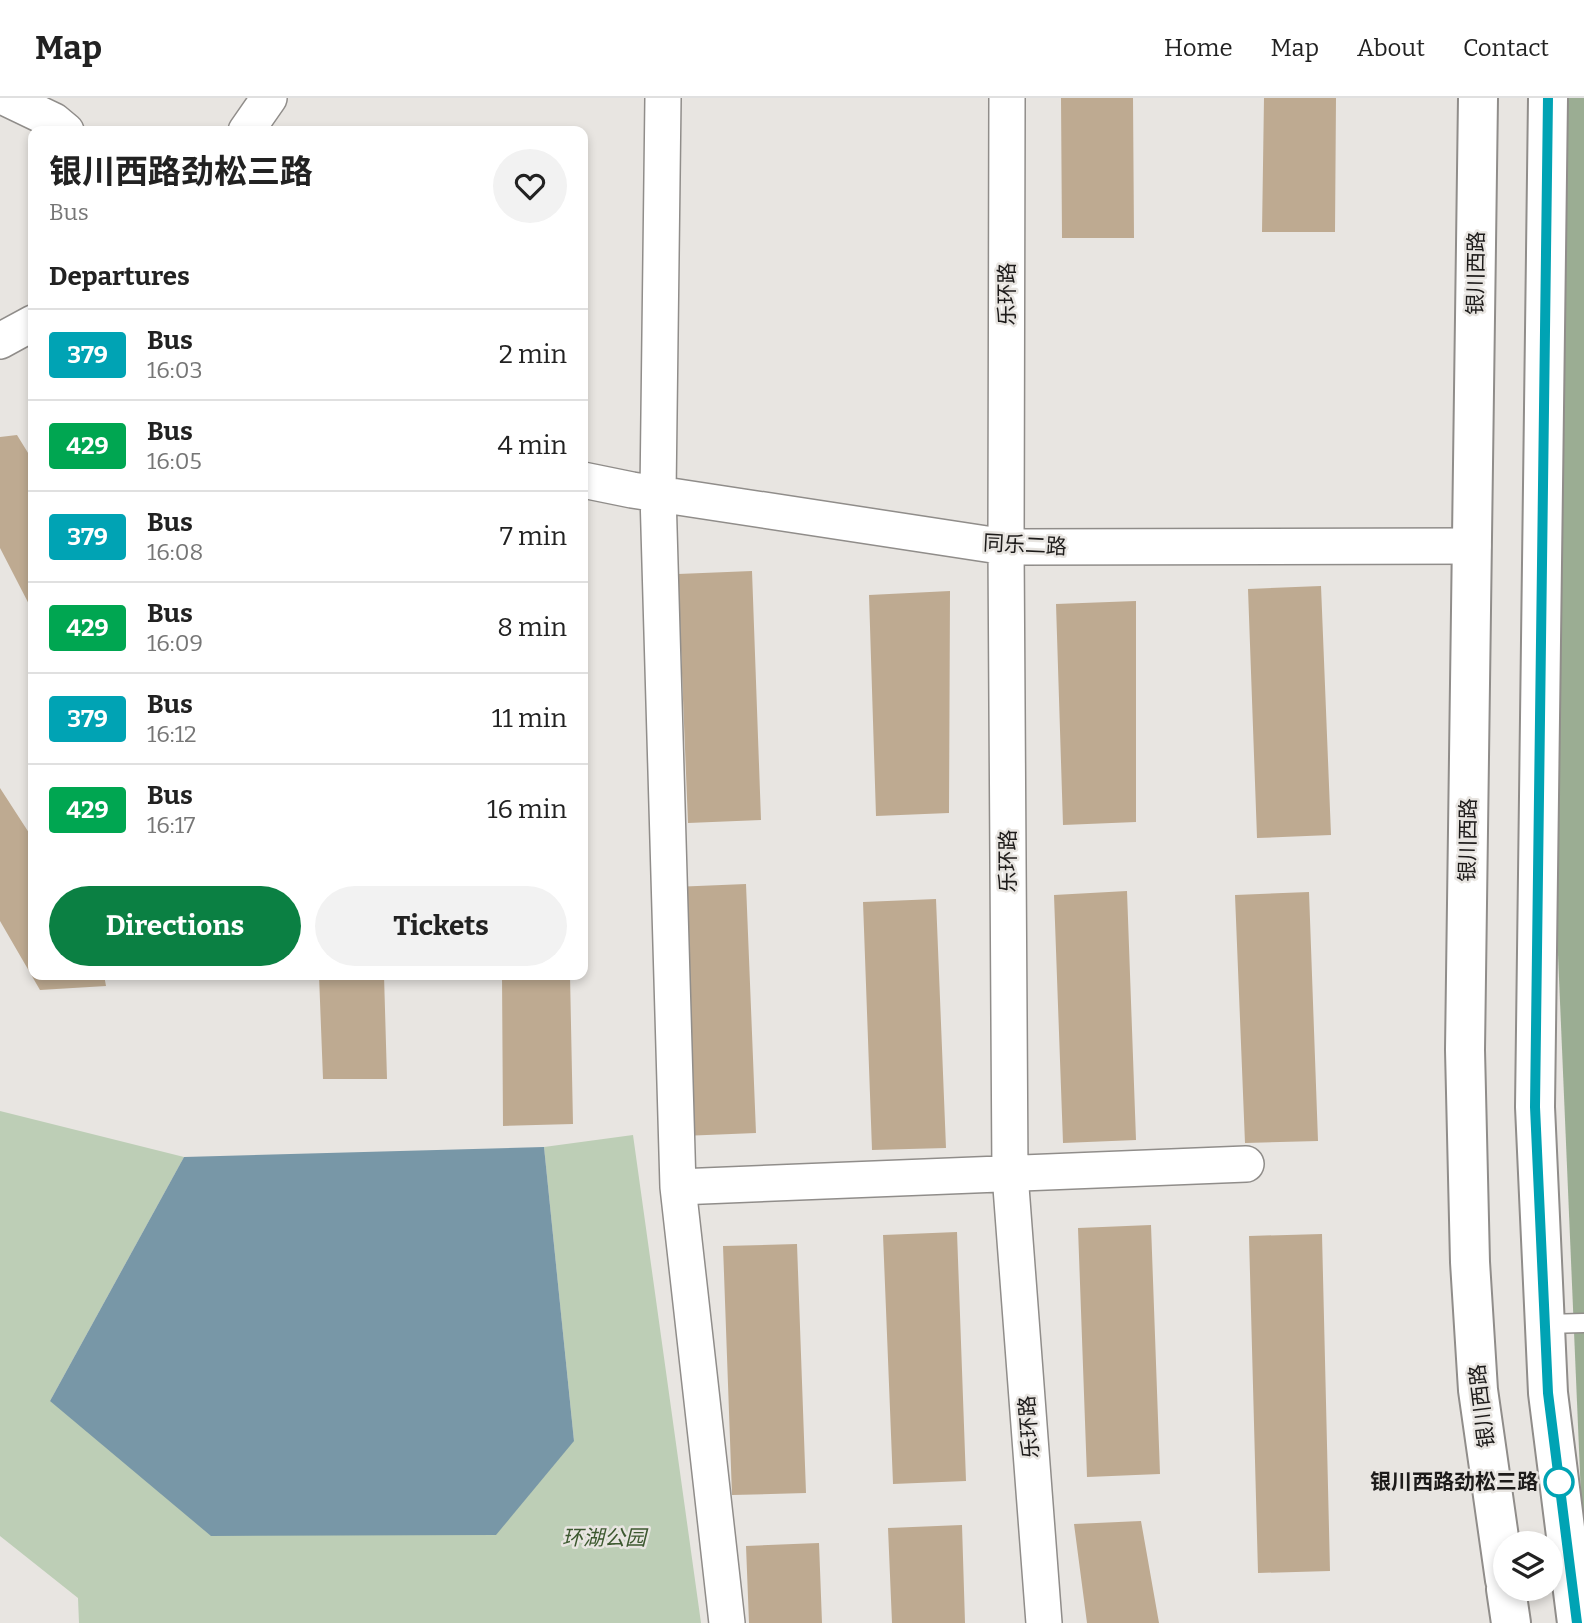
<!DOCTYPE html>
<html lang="en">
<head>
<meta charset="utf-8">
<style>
  body { margin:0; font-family:Bitter,"Noto Sans SC",serif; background:#f2f2f2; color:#222; height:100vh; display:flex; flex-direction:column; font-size:26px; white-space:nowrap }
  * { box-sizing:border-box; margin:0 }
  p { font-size:23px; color:#767676 }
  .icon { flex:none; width:38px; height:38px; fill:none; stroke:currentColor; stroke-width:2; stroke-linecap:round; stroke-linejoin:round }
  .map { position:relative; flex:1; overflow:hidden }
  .drawer { position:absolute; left:28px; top:28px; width:560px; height:854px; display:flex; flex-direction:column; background:#fff; border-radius:14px; box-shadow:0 4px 10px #0003 }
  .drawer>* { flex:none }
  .badge { padding:0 14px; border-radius:5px; font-size:24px; line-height:46px }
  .tools { position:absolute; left:1493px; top:1433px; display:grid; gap:14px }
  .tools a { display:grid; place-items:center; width:70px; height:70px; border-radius:50%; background:#fff; box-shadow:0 4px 10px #0003; font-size:35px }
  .map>.badge { position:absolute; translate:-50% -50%; box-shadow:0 0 0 4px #fff }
  h2 { padding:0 21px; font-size:26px; line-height:63px }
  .round { display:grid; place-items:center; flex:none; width:74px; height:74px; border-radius:37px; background:#f2f2f2 }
  .headline { display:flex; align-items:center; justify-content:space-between; height:119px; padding:0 21px }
  h1 { font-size:33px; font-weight:700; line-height:52px }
  .action { display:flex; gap:14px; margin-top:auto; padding:14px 21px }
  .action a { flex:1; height:80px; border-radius:42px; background:#0b8043; color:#fff; font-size:28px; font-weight:700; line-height:80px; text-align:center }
  .action a+a { background:#f2f2f2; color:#222 }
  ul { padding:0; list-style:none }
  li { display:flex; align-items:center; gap:21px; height:91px; padding:0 21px; border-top:2px solid #e0e0e0 }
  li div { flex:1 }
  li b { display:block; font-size:26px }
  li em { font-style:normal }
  li .badge { min-width:77px; font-weight:700; text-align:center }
  header { display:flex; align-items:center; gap:42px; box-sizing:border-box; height:98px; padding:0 35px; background:#fff; border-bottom:2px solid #e0e0e0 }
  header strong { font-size:33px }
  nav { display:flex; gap:38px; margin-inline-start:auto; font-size:24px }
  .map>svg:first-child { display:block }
</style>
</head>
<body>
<header>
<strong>Map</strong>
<nav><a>Home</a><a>Map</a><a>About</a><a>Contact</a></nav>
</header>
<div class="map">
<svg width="1584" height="1525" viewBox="0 0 1584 1525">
  <rect width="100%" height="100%" fill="#e8e5e1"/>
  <path fill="#bdceb6" d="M0,1013L184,1059L50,1303L574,1343L544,1049L633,1037L701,1525H79L78,1500L0,1438Z"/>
  <path fill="#9bad93" d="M1548,0H1584V1469L1541,456Z"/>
  <path fill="#7897a7" d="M544,1049L574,1343L496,1437L211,1438L50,1303L184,1059Z"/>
  <path fill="#beaa91" d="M1061,0H1133L1134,140H1062Z
    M1264,0H1336L1335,134H1262Z
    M17,337L33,363V514L0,450V339Z
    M752,473L761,722L688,725L678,476Z
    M1321,488L1331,737L1257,740L1248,491Z
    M950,493L949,715L876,718L869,497Z
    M1136,503V724L1063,727L1056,506Z
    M0,690L33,741V877H104L106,888L40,892L0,823Z
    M746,786L756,1035L682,1038L673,789Z
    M1127,793L1136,1042L1063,1045L1054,797Z
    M1309,794L1318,1043L1245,1045L1235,797Z
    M936,801L946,1050L872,1052L863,804Z
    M319,877H384L387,981H323Z
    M502,877H570L573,1026L503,1028Z
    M1151,1127L1160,1376L1087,1379L1078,1130Z
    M957,1134L966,1383L893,1386L883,1137Z
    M1322,1136L1330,1473L1258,1475L1249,1138Z
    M797,1146L806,1395L732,1397L723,1148Z
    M1141,1423L1159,1525H1087L1074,1426Z
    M962,1427L965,1525H892L888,1430Z
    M819,1445L822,1525H749L746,1448Z"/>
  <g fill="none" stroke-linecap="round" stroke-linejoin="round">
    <g stroke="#908d8a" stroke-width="21">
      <path id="service" d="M1545,1226L1584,1225"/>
    </g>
    <g stroke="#908d8a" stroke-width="38">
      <path id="minor" d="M6,0L54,23L66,33
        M663,0L658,396L678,1089L727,1525
        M1007,0L1006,449L1010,1076L1044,1525
        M246,33L269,0
        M0,243L33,225
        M583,382L632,392L1006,449L1473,448
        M678,1089L1246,1066"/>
    </g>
    <g stroke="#908d8a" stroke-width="42">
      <path id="primary" d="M1478,0L1465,952L1470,1164L1478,1292L1505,1482
        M1548,0L1535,1009L1548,1295L1577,1525
        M1506,1491L1511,1525"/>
    </g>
    <use href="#service" stroke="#fff" stroke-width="18"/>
    <use href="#minor" stroke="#fff" stroke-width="35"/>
    <use href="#primary" stroke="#fff" stroke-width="38"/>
  </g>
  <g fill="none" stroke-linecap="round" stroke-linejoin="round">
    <g stroke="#fff" stroke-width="16">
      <path id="line" d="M1548,0L1535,1009L1548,1295L1577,1525"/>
    </g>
    <use href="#line" stroke="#00a3b4" stroke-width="10"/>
  </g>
  <circle fill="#fff" stroke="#00a3b4" stroke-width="3.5" cx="1559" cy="1384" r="14"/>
  <g text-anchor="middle" stroke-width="5" stroke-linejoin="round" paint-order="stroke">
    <g font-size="21" fill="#1d1b1a" stroke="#e8e5e1">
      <text transform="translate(1476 175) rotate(-89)" y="7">银川西路</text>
      <text transform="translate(1007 196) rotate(-90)" y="7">乐环路</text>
      <text transform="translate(1025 447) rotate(3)" y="7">同乐二路</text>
      <text transform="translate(1468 742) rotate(-89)" y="7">银川西路</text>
      <text transform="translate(1008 763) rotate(-90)" y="7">乐环路</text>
      <text transform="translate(1482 1308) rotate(-97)" y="7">银川西路</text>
      <text transform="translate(1029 1329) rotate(-94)" y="7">乐环路</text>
    </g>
    <g font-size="21" font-weight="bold" fill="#1d1b1a" stroke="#e8e5e1" text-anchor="end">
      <text x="1538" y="1391">银川西路劲松三路</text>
    </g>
    <g font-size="21" font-style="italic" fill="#3c582f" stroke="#e8e5e1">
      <text x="604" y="1447">环湖公园</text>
    </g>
  </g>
</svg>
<div class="tools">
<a><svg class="icon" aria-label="layers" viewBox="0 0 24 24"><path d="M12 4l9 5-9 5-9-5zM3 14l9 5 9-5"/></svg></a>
</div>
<section class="drawer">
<div class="headline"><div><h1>银川西路劲松三路</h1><p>Bus</p></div><a class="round"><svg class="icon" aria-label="heart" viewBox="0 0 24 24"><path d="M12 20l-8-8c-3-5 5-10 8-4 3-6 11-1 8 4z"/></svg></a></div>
<h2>Departures</h2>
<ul>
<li><span class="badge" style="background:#00a3b4;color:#fff">379</span><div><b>Bus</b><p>16:03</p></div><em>2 min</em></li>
<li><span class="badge" style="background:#00a651;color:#fff">429</span><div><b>Bus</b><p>16:05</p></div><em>4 min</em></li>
<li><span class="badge" style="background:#00a3b4;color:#fff">379</span><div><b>Bus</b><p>16:08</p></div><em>7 min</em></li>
<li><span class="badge" style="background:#00a651;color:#fff">429</span><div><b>Bus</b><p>16:09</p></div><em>8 min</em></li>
<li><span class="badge" style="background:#00a3b4;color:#fff">379</span><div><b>Bus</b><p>16:12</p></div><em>11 min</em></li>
<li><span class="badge" style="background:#00a651;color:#fff">429</span><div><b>Bus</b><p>16:17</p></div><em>16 min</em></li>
</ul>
<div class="action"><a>Directions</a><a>Tickets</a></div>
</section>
</div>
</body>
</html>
